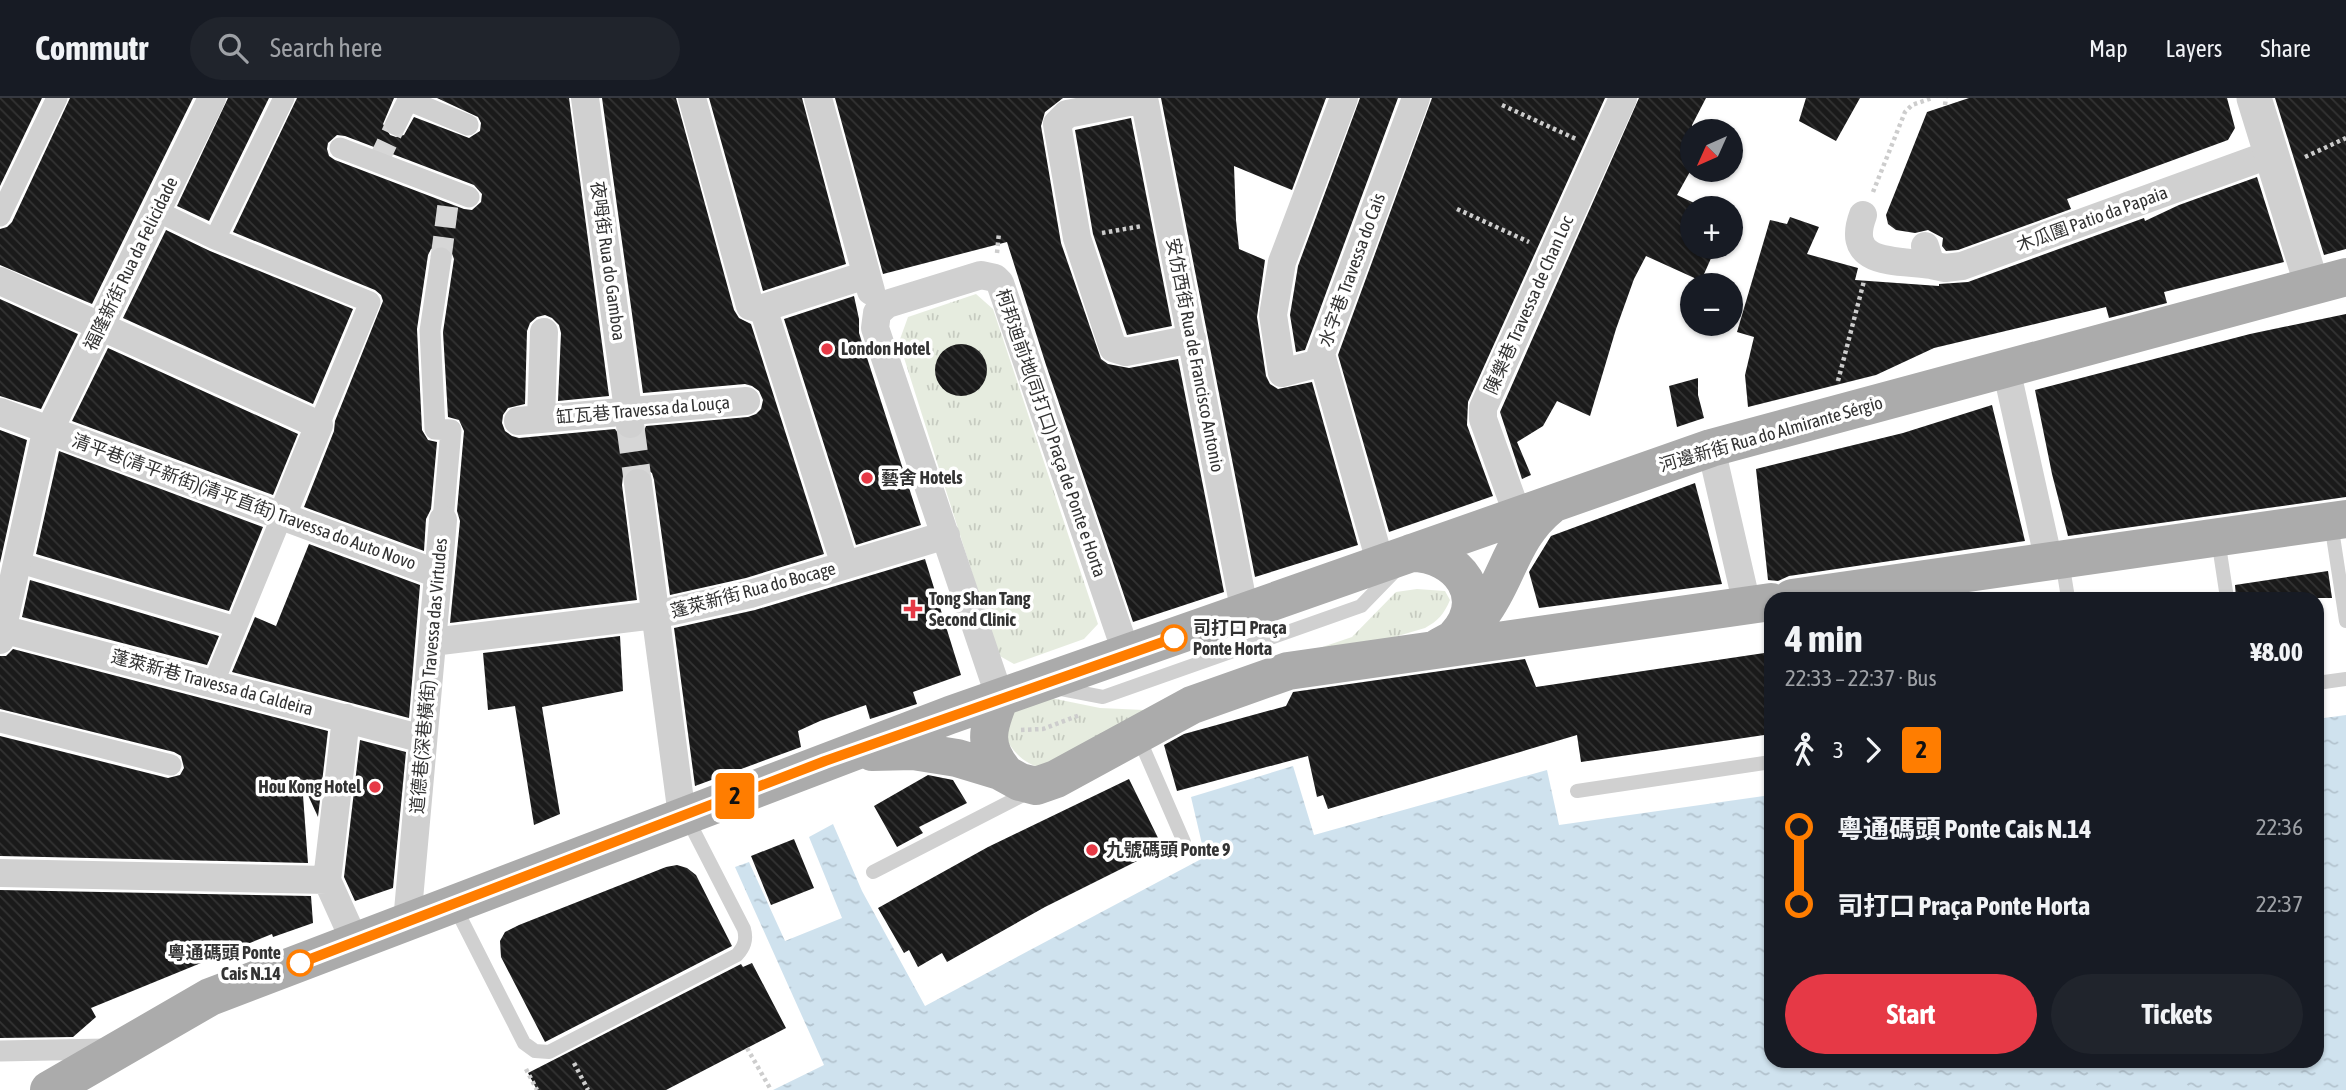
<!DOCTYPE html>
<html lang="en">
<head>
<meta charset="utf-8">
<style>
  body { margin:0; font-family:"Asap Condensed","Noto Sans SC",sans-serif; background:#20242c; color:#f1f3f6; height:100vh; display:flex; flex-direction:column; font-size:26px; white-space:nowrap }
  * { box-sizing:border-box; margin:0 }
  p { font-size:23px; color:#9ea1a6 }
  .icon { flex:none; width:38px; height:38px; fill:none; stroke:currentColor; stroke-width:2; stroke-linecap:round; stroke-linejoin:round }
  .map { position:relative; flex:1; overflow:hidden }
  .panel { position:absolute; left:1764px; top:494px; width:560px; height:476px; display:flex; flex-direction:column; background:#171b24; border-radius:21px; box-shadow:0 2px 5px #0004 }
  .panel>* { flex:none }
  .badge { padding:0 14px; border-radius:5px; font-size:24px; line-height:46px }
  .needle { width:46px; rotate:225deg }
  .controls { position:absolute; left:1680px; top:21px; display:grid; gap:14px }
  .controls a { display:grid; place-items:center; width:63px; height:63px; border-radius:50%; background:#171b24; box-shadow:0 2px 5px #0004; font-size:35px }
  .map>.badge { position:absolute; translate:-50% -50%; box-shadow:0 0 0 4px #fff }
  .legs { display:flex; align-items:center; gap:10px; height:77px; padding:0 21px; font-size:23px }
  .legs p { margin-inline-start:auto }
  .summary { display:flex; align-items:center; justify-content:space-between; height:119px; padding:0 21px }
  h1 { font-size:38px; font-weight:700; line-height:52px }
  .primary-button { display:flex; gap:14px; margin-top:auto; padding:14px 21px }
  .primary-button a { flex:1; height:80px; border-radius:42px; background:#e63946; color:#fff; font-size:28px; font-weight:700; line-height:80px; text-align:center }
  .primary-button a+a { background:#20242c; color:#f1f3f6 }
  ul { padding:0 21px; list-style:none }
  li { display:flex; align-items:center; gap:24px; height:77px; font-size:26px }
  li i { display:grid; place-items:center; width:10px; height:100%; margin:0 9px; background:currentColor }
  li i::after { content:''; width:18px; height:18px; margin:-9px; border:5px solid; border-radius:50%; background:#171b24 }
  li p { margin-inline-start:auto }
  li:first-child i { background:linear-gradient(#0000 50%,currentColor 0) }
  li:last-child i { background:linear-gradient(currentColor 50%,#0000 0) }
  header { display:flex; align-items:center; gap:42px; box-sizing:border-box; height:98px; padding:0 35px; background:#171b24; border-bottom:2px solid #363941 }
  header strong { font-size:33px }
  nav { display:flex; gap:38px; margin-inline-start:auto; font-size:24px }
  .search { width:490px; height:63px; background:#20242c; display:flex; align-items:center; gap:18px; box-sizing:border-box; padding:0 24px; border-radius:38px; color:#9ea1a6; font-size:26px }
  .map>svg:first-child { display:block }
</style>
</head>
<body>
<header>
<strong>Commutr</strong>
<div class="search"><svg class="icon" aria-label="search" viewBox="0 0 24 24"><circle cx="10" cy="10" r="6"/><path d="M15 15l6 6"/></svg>Search here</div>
<nav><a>Map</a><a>Layers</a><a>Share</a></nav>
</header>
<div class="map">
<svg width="2346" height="992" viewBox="0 0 2346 992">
  <defs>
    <pattern id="grass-tufts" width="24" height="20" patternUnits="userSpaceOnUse" patternTransform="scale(1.75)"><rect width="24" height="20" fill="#e6ecdf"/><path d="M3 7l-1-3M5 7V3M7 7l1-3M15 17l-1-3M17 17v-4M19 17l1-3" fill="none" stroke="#c6cbc0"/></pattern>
    <pattern id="water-ripples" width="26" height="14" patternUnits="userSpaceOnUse" patternTransform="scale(1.75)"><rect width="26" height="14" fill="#cfe2ee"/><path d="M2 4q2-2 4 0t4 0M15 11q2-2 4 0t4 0" fill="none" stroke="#b2c2cd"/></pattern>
    <pattern id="building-back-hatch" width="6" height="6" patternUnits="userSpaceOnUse" patternTransform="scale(1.75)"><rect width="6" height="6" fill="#1a1a1a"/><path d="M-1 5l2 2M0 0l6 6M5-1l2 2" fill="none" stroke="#333"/></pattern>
  </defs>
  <rect width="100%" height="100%" fill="#fff"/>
  <path fill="url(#grass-tufts)" d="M976,196L993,211L1098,526L1084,541L1014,566L998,557L899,244L908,219Z
    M1417,491L1445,493L1450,502C1444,516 1438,523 1425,530L1259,579L1037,669C1020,662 1012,653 1004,636L1015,612L1051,600L1100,610L1144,612L1193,593L1352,539L1396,494Z"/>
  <path fill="url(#water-ripples)" d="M2346,617V992H773L824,967L735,769L749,764L785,843L842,820L809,739L833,726L862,793L925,908L1205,759L1191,699L1293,668L1314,737L1547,672L1559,727L1771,697V962H2317V621Z"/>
  <path fill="url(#building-back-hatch)" fill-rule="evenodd" d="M0,0H42L0,88Z
    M70,0H193L92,206L0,167V131L7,129L12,124Z
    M228,0H269L209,123L177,108Z
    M297,0H394L383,26L390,37L396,39L404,37L414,19L469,40L480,33L481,25L478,19L437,0H569L609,298L558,303L561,235L559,227L552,220L545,217L537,219L530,225L527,233L525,306L508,310L503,317L502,325L505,333L512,338L519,340L615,331L623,341L632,342L641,339L646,328L748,319L756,316L761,311L763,302L759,293L752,288L745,286L643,295L602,0H676L734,212L739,220L751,226L824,456L746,480L670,497L654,382L652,375L645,370L635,369L628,371L623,378L622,387L637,502L450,525L460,423L457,413L464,333L459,322L448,319L443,234L454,161L450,150L442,147L431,151L428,157L417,231L422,332L428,342L437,344L431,411L426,421L424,453L304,409L334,333L335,323L383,203L381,197L375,192L233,134ZM337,37L345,38L474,87L482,96L481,104L472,112L464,111L335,62L329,58L327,51L328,45Z
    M709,0H802L846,166L763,193Z
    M835,0H1063L1045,14L1041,28L1061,145L1101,261L1108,266L1129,270L1178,261L1224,494L1133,524L1046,267L1007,144L883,176Z
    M1161,0H1326L1292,92L1234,68L1236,122L1239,151L1265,162L1257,219L1266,278L1270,286L1278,291L1312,284L1358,447L1255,479Z
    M1360,0H1398L1305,252L1296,254L1290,217L1298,168Z
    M1432,0H1605L1468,304L1467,327L1493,398L1389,434L1338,257Z
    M1639,0H1706L1692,27V70L1677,97L1705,110H1692V149H1716L1701,183L1646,158L1634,181L1616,231L1590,318L1557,303L1543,328L1517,344L1531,377L1522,381L1500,314Z
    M1806,0H1860L1836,43L1799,23Z
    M1969,0H2227L2235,30L2228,42L2067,101L2071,111L1958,152L1946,153L1942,148L1943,140L1928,132L1915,135L1896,132L1888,126L1886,117L1927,14Z
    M2275,0H2346V151L2324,157Z
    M1131,20L1172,228L1127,237L1093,136L1075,32Z
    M2257,79L2284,164L2164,194L2167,205L2109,220L2106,209L1934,250L1876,277L1748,309L1745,277L1754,239L1737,234L1770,122L1787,126L1790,119L1819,129L1807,156L1858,170L1855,182L1939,188V186L1968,184L2144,120L2145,123L2179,107Z
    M166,132L210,153L353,211L313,306L123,220Z
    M854,198L859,221V235L921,427L856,447L784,221Z
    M0,201L78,236L41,311L0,298Z
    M2346,216V399L2068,438L2052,376L2035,292L2250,236Z
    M935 272a26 26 0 1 1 52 0a26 26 0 1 1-52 0Z
    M108,250L298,336L273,397L72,323Z
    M1698,280V297L1704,320L1677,329L1669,288Z
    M1992,307L2025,443L1789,478L1778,483L1768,482L1756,371L1903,335Z
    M0,332L27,342L0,465Z
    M59,353L263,429L229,513L36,456Z
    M1695,385L1722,486L1539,510L1529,474L1551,438Z
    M309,446L420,487L409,620L232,574L255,519L276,528Z
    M925,461L961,577L913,594L917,606L870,621L866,607L820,623L798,633L801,649L695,688L674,530L755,512Z
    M2328,473L2332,500H2236L2235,487Z
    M30,482L219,538L207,567L22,519Z
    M620,538L623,593L542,609L560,716L534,727L515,608L488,612L483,555Z
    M13,551L328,633L318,719L302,684L308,765L0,758V638L168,680L180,677L184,670L181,658L174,654L0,611V558H6Z
    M1771,554V636L1581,664L1577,637L1328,711L1323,697L1317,699L1308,658L1177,693L1164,647L1184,636L1286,608L1293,594L1525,561L1536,589Z
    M360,642L406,654L393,790L355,803L344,779Z
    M928,677L953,682L967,705L919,729L923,735L897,749L874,708Z
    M1129,681L1163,750L1045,809L947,864L942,855L918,869L909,852L904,855L878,810L988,749Z
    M794,741L814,790L771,807L751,758Z
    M677,767L687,770L696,777L732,848L545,944L501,859L500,843L505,834L519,827L666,769Z
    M0,792L311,798L313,825L273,839L272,836L91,910L96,919L73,939L0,940Z
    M752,865L786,930L666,992H537L528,975L741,866L743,869Z"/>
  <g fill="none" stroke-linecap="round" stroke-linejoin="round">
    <path stroke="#d6d6d6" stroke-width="21" stroke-dasharray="21 10" stroke-linecap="butt" d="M378,64L396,26
      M441,160L450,91"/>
    <path stroke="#d6d6d6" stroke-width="28" stroke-dasharray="28 14" stroke-linecap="butt" d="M630,326L638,385"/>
    <path stroke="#cdcdcd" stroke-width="4.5" stroke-dasharray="3.5 3.5" stroke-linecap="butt" d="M1502,7L1576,41
      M1945,7L1946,0
      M2305,59L2346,40
      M1873,94L1905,14L1912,7L1932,0
      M1457,111L1529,144
      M1102,135L1142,128
      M997,155L999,135
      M1838,283L1864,183
      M1021,632L1043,631L1080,617
      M747,950L771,992
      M574,965L588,992
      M526,971L537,992"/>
    <path stroke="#d0d0d0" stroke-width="14" d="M2331,425L2346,523
      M2218,441L2227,500
      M2062,463L2068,500
      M2317,585L2346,581
      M1056,590L1103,599L1361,508L1394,474
      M1138,638L1184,744
      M1577,693L1771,664
      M873,774L1029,694
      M454,807L524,945L535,953L549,954L737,857C744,849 747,842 744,831L686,718"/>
    <path stroke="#d0d0d0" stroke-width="21" d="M408,2L468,27
      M396,26L409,0
      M340,50L469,99
      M157,113L215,141L370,204L319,327
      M0,118L57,0
      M215,141L284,0
      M441,160L430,233L435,331L451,332L443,422
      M17,464L236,529
      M213,586L282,418
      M0,624L171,667
      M0,953L106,951"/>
    <path stroke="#d0d0d0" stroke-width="28" d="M585,0L630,326
      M692,0L750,208L760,211L866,177
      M818,0L871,193
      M1144,0L1245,515
      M1144,1L1067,16L1057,26L1077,140L1113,250L1126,254L1192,241
      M1863,117C1844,168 1896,162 1931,167
      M1925,148L1931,167L1945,170L1962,168L2271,56
      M0,183L319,327L282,418
      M763,210L845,467
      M1323,264L1282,275L1273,217L1282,164L1344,0
      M2006,270L2049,464
      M0,314L438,476
      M541,321L544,234
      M518,323L746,303
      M1711,350L1747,507
      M638,385L682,718
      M1518,418L1483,321V310L1623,0
      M1381,467L1321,256L1416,0
      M2,531L423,641
      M0,542L44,343L212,0
      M432,544L655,517L750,496L946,437
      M1000,600L875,230L877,215L887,206L981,177L995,180L1000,185L1127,557
      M346,620L327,782L355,844
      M0,775L327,782
      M407,824L443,422"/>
    <path stroke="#d0d0d0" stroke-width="35" d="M2254,0L2312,188"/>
    <path stroke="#ababab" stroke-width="38" d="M1411,455C1459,455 1491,500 1456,538
      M1792,500L2346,421
      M1439,549C1510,516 1497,450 1550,408
      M1000,600C987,631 982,649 1006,676
      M872,654L913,653L957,660L1000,673L1020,684L1036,688L1056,681L1192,607L1288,573L1771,504
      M49,992L210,899L950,617L1711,350L2346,179"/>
  </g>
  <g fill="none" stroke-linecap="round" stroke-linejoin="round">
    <g stroke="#fff" stroke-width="16">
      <path id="line-1" d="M300,865L825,663L1174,540"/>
    </g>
    <use href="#line-1" stroke="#ff7d00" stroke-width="10"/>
  </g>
  <g fill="#e63946" stroke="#fff" stroke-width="2.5">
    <circle cx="827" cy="251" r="7"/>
    <circle cx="867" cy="380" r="7"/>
    <path d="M909.5 500.5h7v7h7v7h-7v7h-7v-7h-7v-7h7z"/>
    <circle cx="375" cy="689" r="7"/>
    <circle cx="1092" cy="752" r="7"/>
  </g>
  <g fill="#fff" stroke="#ff7d00" stroke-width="3.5">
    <circle cx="1174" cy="540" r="12"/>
    <circle cx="300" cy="865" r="12"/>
  </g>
  <g text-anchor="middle" stroke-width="7" stroke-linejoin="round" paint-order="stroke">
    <g font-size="18" fill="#333" stroke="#fff">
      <text transform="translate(2092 121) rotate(-20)" y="6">木瓜圍 Patio da Papaia</text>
      <text transform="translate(608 163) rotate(82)" y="6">夜呣街 Rua do Gamboa</text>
      <text transform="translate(131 166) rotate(-64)" y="6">福隆新街 Rua da Felicidade</text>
      <text transform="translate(1352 172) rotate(-70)" y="6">水字巷 Travessa do Cais</text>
      <text transform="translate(1529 207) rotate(-66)" y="6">陳樂巷 Travessa de Chan Loc</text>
      <text transform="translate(1195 257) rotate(79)" y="6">安仿西街 Rua de Francisco Antonio</text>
      <text transform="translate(643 312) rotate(-5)" y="6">缸瓦巷 Travessa da Louça</text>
      <text transform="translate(1051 335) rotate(71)" y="6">柯邦迪前地(司打口) Praça de Ponte e Horta</text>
      <text transform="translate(1771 336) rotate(-16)" y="6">河邊新街 Rua do Almirante Sérgio</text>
      <text transform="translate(244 404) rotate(20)" y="6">清平巷(清平新街)(清平直街) Travessa do Auto Novo</text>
      <text transform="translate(753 492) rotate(-15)" y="6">蓬萊新街 Rua do Bocage</text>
      <text transform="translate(429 578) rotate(-85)" y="6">道德巷(深巷橫街) Travessa das Virtudes</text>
      <text transform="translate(212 585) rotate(15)" y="6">蓬萊新巷 Travessa da Caldeira</text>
    </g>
    <g font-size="18" font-weight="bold" fill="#333" stroke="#fff" text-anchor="start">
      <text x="841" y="257">London Hotel</text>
      <text x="881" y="386">藝舍 Hotels</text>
      <text x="929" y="507">Tong Shan Tang<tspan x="929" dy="21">Second Clinic</tspan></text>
      <text x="361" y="695" text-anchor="end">Hou Kong Hotel</text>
      <text x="1106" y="758">九號碼頭 Ponte 9</text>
    </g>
    <g font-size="18" font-weight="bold" fill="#333" stroke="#fff" text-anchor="start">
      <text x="1193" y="536">司打口 Praça<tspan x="1193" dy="21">Ponte Horta</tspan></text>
      <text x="281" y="861" text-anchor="end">粵通碼頭 Ponte<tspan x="281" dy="21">Cais N.14</tspan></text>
    </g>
  </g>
</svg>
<div class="controls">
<a><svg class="needle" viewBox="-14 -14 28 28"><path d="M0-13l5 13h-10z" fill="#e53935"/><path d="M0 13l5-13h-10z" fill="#9ea1a6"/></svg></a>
<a>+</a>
<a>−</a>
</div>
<b class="badge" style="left:735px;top:698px;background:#ff7d00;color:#111">2</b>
<section class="panel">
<div class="summary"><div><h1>4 min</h1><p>22:33 – 22:37 · Bus</p></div><b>¥8.00</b></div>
<div class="legs"><svg class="icon" aria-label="walk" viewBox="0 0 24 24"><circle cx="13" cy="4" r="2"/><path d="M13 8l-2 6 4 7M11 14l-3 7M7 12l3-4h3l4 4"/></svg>3<svg class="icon" aria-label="forward" viewBox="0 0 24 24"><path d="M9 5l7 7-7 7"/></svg><b class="badge" style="background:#ff7d00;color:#111">2</b></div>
<ul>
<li><i style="color:#ff7d00"></i><b>粵通碼頭 Ponte Cais N.14</b><p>22:36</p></li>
<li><i style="color:#ff7d00"></i><b>司打口 Praça Ponte Horta</b><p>22:37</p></li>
</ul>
<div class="primary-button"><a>Start</a><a>Tickets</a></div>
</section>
</div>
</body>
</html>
